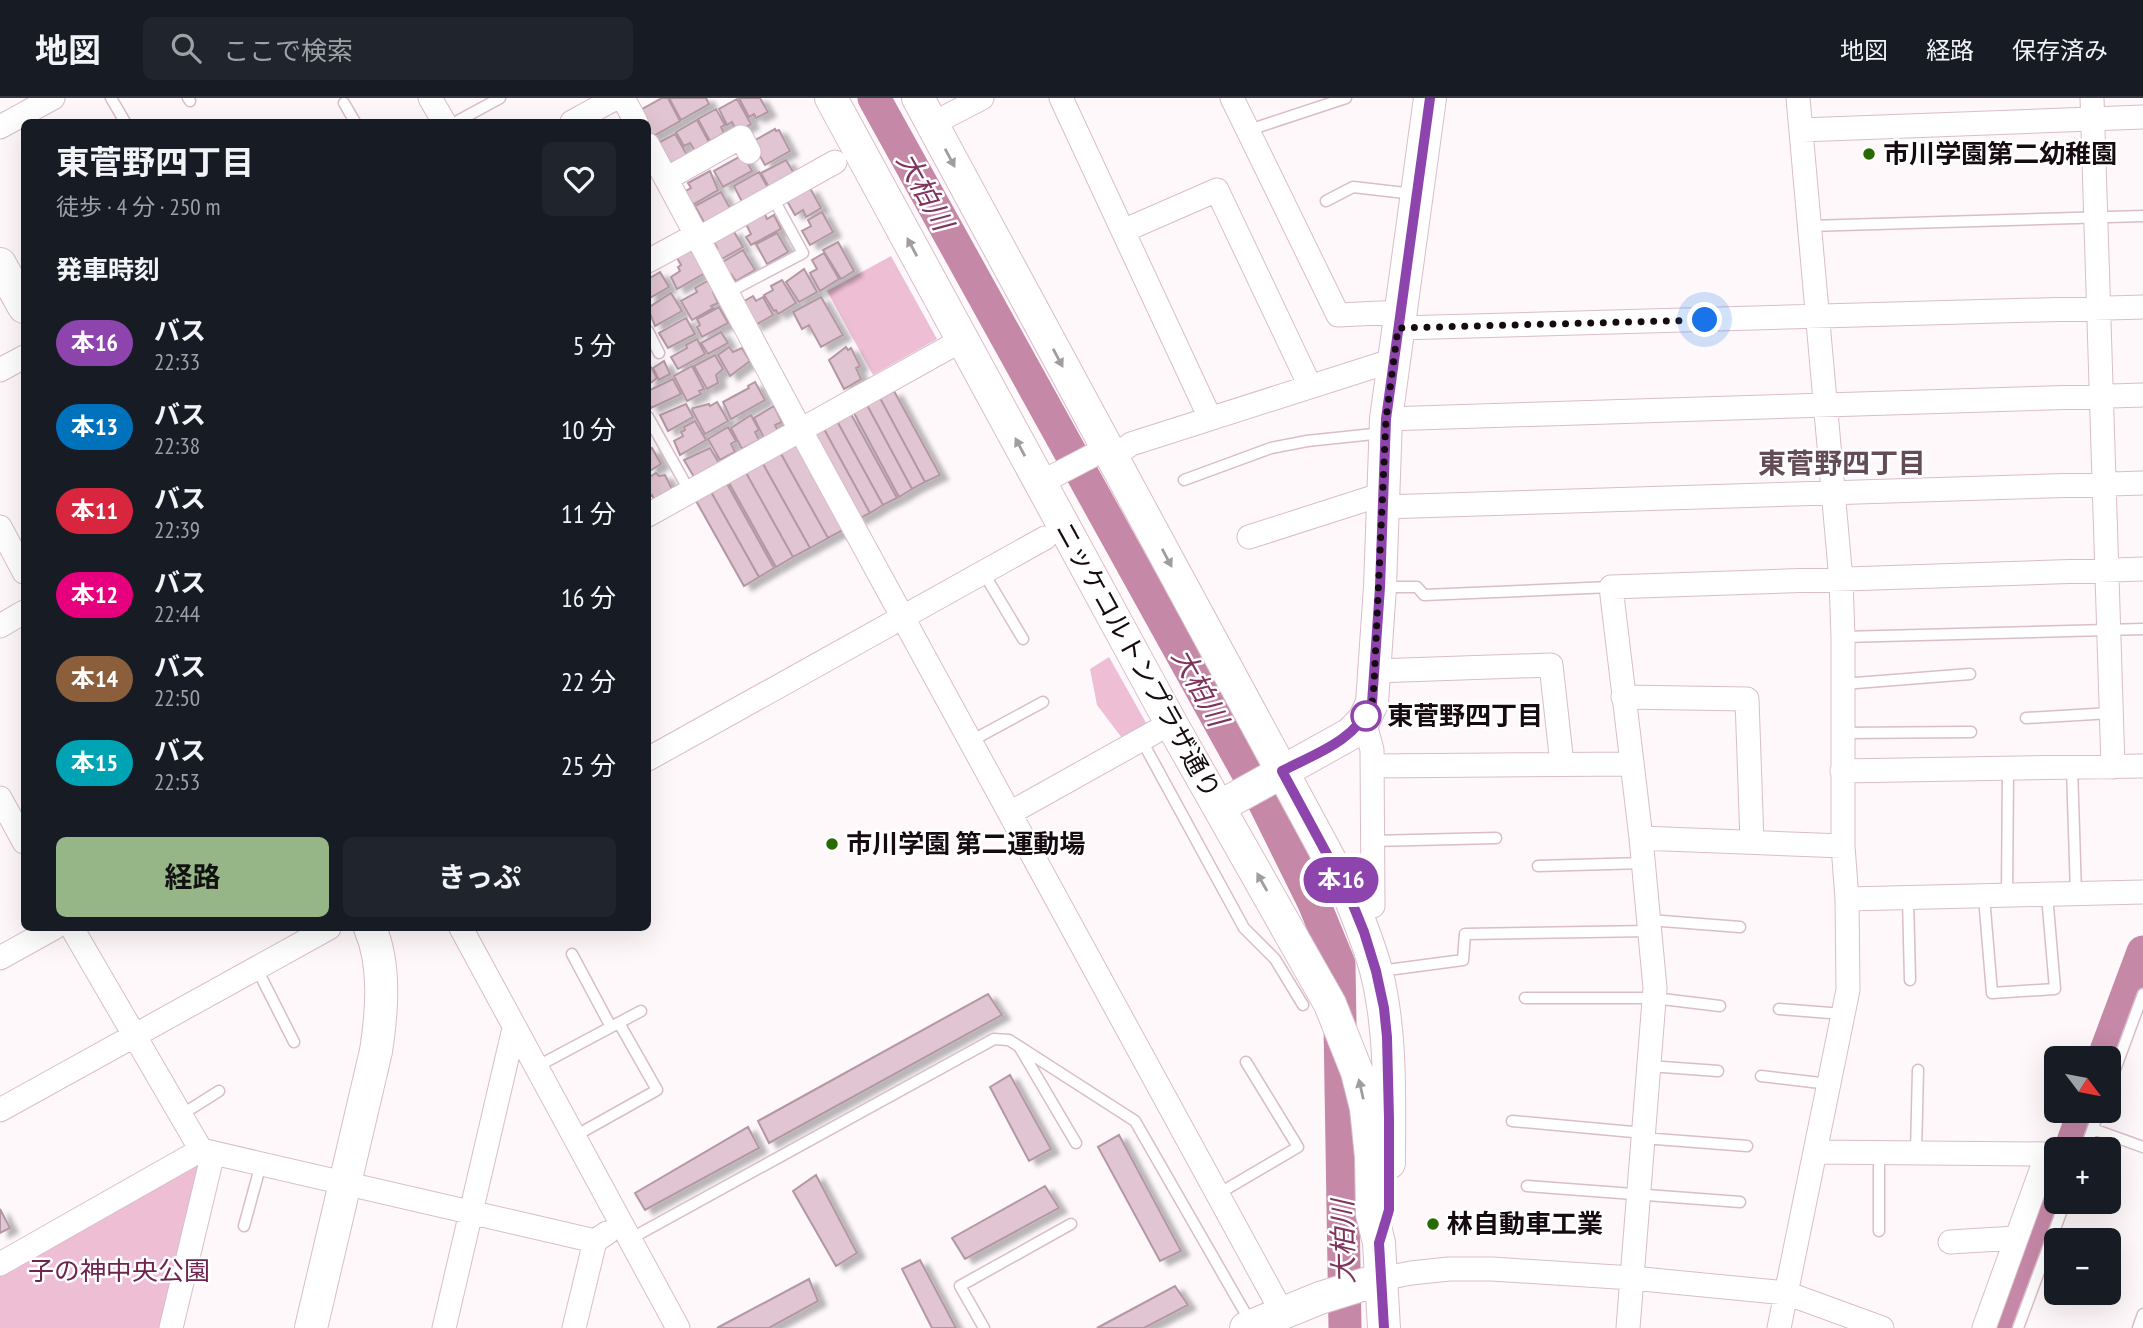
<!DOCTYPE html>
<html lang="ja">
<head>
<meta charset="utf-8">
<style>
  body { margin:0; font-family:"PT Sans Narrow","Noto Sans JP",sans-serif; background:#20242c; color:#f1f3f6; height:100vh; display:flex; flex-direction:column; font-size:26px; white-space:nowrap }
  * { box-sizing:border-box; margin:0 }
  p { font-size:23px; color:#9ea1a6 }
  .icon { flex:none; width:38px; height:38px; fill:none; stroke:currentColor; stroke-width:2; stroke-linecap:round; stroke-linejoin:round }
  .map { position:relative; flex:1; overflow:hidden }
  .drawer { position:absolute; left:21px; top:21px; width:630px; height:812px; display:flex; flex-direction:column; background:#171b24; border-radius:10px; box-shadow:0 7px 28px #0002 }
  .drawer>* { flex:none }
  .badge { padding:0 14px; border-radius:23px; font-size:24px; line-height:46px }
  .needle { width:46px; rotate:122deg }
  .controls { position:absolute; left:2044px; top:948px; display:grid; gap:14px }
  .controls a { display:grid; place-items:center; width:77px; height:77px; border-radius:10px; background:#171b24; box-shadow:0 7px 28px #0002; font-size:35px }
  .you { position:absolute; width:35px; height:35px; margin:-18px; border:5px solid #fff; border-radius:50%; background:#1a73e8; box-shadow:0 0 0 10px #1a73e833 }
  .map>.badge { position:absolute; translate:-50% -50%; box-shadow:0 0 0 4px #fff }
  h2 { padding:0 35px; font-size:26px; line-height:63px }
  .round { display:grid; place-items:center; flex:none; width:74px; height:74px; border-radius:10px; background:#20242c }
  .summary { display:flex; align-items:center; justify-content:space-between; height:119px; padding:0 35px }
  h1 { font-size:33px; font-weight:700; line-height:52px }
  .button { display:flex; gap:14px; margin-top:auto; padding:14px 35px }
  .button a { flex:1; height:80px; border-radius:10px; background:#96b688; color:#111; font-size:28px; font-weight:700; line-height:80px; text-align:center }
  .button a+a { background:#20242c; color:#f1f3f6 }
  ul { padding:0; list-style:none }
  li { display:flex; align-items:center; gap:21px; height:84px; padding:0 35px }
  li div { flex:1 }
  li b { display:block; font-size:26px }
  li em { font-style:normal }
  li .badge { min-width:77px; font-weight:700; text-align:center }
  header { display:flex; align-items:center; gap:42px; box-sizing:border-box; height:98px; padding:0 35px; background:#171b24; border-bottom:2px solid #363941 }
  header strong { font-size:33px }
  nav { display:flex; gap:38px; margin-inline-start:auto; font-size:24px }
  .search { width:490px; height:63px; background:#20242c; display:flex; align-items:center; gap:18px; box-sizing:border-box; padding:0 24px; border-radius:10px; color:#9ea1a6; font-size:26px }
  .map>svg:first-child { display:block }
</style>
</head>
<body>
<header>
<strong>地図</strong>
<div class="search"><svg class="icon" aria-label="search" viewBox="0 0 24 24"><circle cx="10" cy="10" r="6"/><path d="M15 15l6 6"/></svg>ここで検索</div>
<nav><a>地図</a><a>経路</a><a>保存済み</a></nav>
</header>
<div class="map">
<svg width="2143" height="1230" viewBox="0 0 2143 1230">
  <defs>
    <filter id="shadow"><feDropShadow dx="8" dy="4.5" stdDeviation="2" flood-color="#0004"/></filter>
  </defs>
  <rect width="100%" height="100%" fill="#fef8fb"/>
  <path fill="#eebed5" d="M891,158L937,241L873,277L827,193Z
    M1109,559L1149,630L1125,644L1097,607L1090,571Z
    M201,1063L164,1230H0V1176Z"/>
  <g fill="none" stroke-linecap="round" stroke-linejoin="round">
    <path stroke="#c588a6" stroke-width="33" d="M874,0L1265,706L1314,805L1339,866L1345,1230
      M2103,961L2143,854
      M2070,1052L2084,1013
      M2004,1230L2056,1088"/>
  </g>
  <path fill="#e1c5d2" stroke="#b398a4" stroke-width="2" filter="url(#shadow)" d="M662,0H668L680,23L650,40L648,34V24H642L637,14Z
    M669,0H706L709,6L681,22Z
    M739,0H760L768,14L756,20L754,16L749,19Z
    M737,1L751,26L737,34L732,24L727,27L719,11Z
    M716,11L725,27L721,29L724,35L710,43L698,21Z
    M697,22L711,48L697,56L690,45L684,48L676,34Z
    M775,31L776,33L779,32L790,53L765,67L752,44Z
    M675,36L687,57L668,67L656,46Z
    M741,58L745,60L752,73L723,89L714,73Z
    M786,62L795,77L770,91L761,75Z
    M710,73L718,92L694,106L690,105L684,94L691,90L688,85Z
    M759,74L769,92L743,106L734,88Z
    M810,90L821,110L806,119L803,112L795,117L787,103Z
    M721,94L731,112L705,126L695,108Z
    M822,114L833,134L810,147L802,133L811,128L808,122Z
    M765,116L767,121L774,117L781,131L751,147L746,139L751,136L746,126Z
    M733,132L743,149L718,163L712,152L717,150L714,144Z
    M777,135L788,154L767,166L756,146Z
    M838,144L854,173L841,181L823,152Z
    M690,150L705,175L677,191L671,179L680,173L678,169L681,167L676,158Z
    M743,152L755,172L736,183L731,176L728,178L721,165Z
    M824,155L839,181L820,193L810,175L817,171L812,162Z
    M804,171L817,194L799,204L786,184Z
    M660,174L669,189L648,201V181Z
    M711,181L717,192L713,194L718,205L711,208L713,210L692,222L681,203L697,194L695,190Z
    M782,182L796,205L778,216L776,212L774,213L764,197L773,192L771,188Z
    M671,195L682,213L655,228L648,210Z
    M753,198L756,203L763,199L773,217L754,228L741,205Z
    M821,199L843,237L821,249L809,227L802,231L793,214Z
    M719,209L728,225L702,239L697,229L700,227L697,221Z
    M686,220L695,236L668,250L659,235Z
    M721,234L728,245L708,256L701,245Z
    M697,241L705,256L678,271L671,259L687,250L686,247Z
    M729,249L733,254L742,250L750,263L730,278L718,257Z
    M846,249L848,252L851,250L860,268L856,270L861,281L844,291L829,262Z
    M715,257L723,271L716,277L718,285L707,291L694,268Z
    M664,263L670,276L659,282L653,270Z
    M648,264L657,280L648,287Z
    M692,268L704,291L699,293L701,296L687,303L674,278Z
    M673,281L681,296L651,310L648,303V293Z
    M755,284L765,302L731,321L723,304L749,290L748,288Z
    M894,293L940,377L925,384L880,300Z
    M880,300L925,384L912,391L867,307Z
    M717,304L728,323L705,336L692,312L693,310L709,306L710,308Z
    M686,306L693,319L668,333L660,317Z
    M867,307L912,391L899,399L854,315Z
    M774,308L782,324L775,327L778,333L764,340L754,320Z
    M851,316L897,400L883,407L837,323Z
    M751,317L759,332L755,334L759,342L742,351L731,330Z
    M695,323L706,342L680,357L674,343L683,338L681,334L685,332L684,329Z
    M837,323L883,407L870,415L824,331Z
    M728,329L736,343L731,346L735,354L720,362L708,341Z
    M824,331L870,415L857,422L811,338Z
    M797,344L845,431L828,440L780,354Z
    M652,350L661,366L648,374V353Z
    M710,350L719,365L694,379L684,362Z
    M780,354L828,440L810,450L762,364Z
    M762,364L810,450L793,459L745,373Z
    M745,373L793,459L776,469L728,383Z
    M656,375L659,378L665,377L672,391L654,401L652,397L648,400V380Z
    M726,384L774,470L759,479L710,392Z
    M710,392L759,479L744,488L695,401Z
    M988,896L1002,917L769,1045L758,1023Z
    M1010,977L1051,1051L1029,1063L990,989Z
    M748,1029L759,1050L645,1112L635,1095Z
    M1119,1037L1181,1153L1160,1163L1098,1049Z
    M816,1077L857,1155L836,1168L793,1093Z
    M1045,1088L1059,1110L965,1161L952,1140Z
    M0,1111L10,1130L0,1135Z
    M920,1162L956,1230H932L902,1171Z
    M809,1181L818,1203L769,1230H717Z
    M1175,1188L1188,1207L1144,1230H1097Z"/>
  <g fill="none" stroke-linecap="round" stroke-linejoin="round">
    <g stroke="#d9bdca" stroke-width="13">
      <path id="lane" d="M111,0L125,24
        M188,0L190,3
        M344,5L355,24
        M456,24L500,0
        M1246,33L1346,0
        M1326,103L1353,89L1414,96
        M1809,128L2143,118
        M727,195L803,155L773,100
        M648,233L659,255
        M648,319L690,394
        M1184,382L1271,350L1307,343L1383,335
        M983,474L1023,541
        M1383,489H1417L1424,497L1611,489
        M1843,539L2143,531
        M1843,586L1970,576
        M2026,620L2111,615
        M1842,635L1971,634
        M1141,641L1244,830L1275,861L1303,907
        M971,643L1043,604
        M2072,669L2076,796
        M1372,743L1496,740
        M1538,768L1643,765
        M2007,797L2008,670
        M1984,799L1992,895L2055,891L2047,797
        M1908,800L1910,882
        M1649,822L1740,829
        M572,856L611,929
        M256,869L294,944
        M1380,873L1463,862L1465,836L1650,833
        M1525,900H1654L1720,908
        M1779,911L1843,916
        M1020,950L1076,1045
        M1649,968L1718,973
        M536,969L641,913
        M1761,978L1829,986
        M2109,988L2143,896
        M181,1017L219,993
        M1512,1023L1644,1035
        M2093,1031L2143,1049
        M575,1038L657,992L619,925
        M1643,1040L1747,1048
        M2085,1052L2099,1013
        M1916,1055L1918,972
        M1527,1088L1740,1104
        M1218,1096L1298,1049L1246,964
        M244,1128L261,1066
        M1879,1133V1054
        M630,1141L994,941L1009,942L1135,1023L1251,1225
        M984,1230L960,1188L1071,1126
        M2018,1230L2065,1104
        M2138,1230L2143,1216"/>
    </g>
    <g stroke="#d9bdca" stroke-width="25">
      <path id="street" d="M430,0L444,24
        M623,0L636,24
        M1061,0L1210,320
        M1232,0L1338,217L1401,214
        M2092,0L2113,669
        M572,24L616,0
        M932,26L982,0
        M0,29L53,0
        M1801,32L2143,19
        M648,47L801,333L1283,1216
        M666,81L741,39L749,54
        M1123,133L1217,92L1310,288
        M648,163L696,137L703,138L835,64
        M1399,230L2143,209
        M0,272L24,259
        M1386,321L2143,297
        M1112,360L1131,346L1394,262
        M1040,385L1107,350
        M1383,409L2143,385
        M648,417L962,242
        M0,429L24,474
        M1249,439L1383,396
        M0,528L24,514
        M1375,573L1551,567L1562,666
        M1623,599L1747,601L1752,744
        M1364,622L1372,652L1373,808
        M648,661L1045,440
        M1372,668L1631,666
        M1842,673L2143,668
        M0,700L24,744
        M1010,715L1171,625
        M1641,740L1843,748
        M1847,801L2143,794
        M72,830L201,1052
        M461,830L678,1230
        M0,860L54,830
        M0,1012L329,830
        M1815,1054L2047,1056L1984,1230
        M1950,1144L2016,1140
        M0,1166L201,1052L595,1143
        M1381,1181L1411,1175L1449,1171H1492L1632,1180L1786,1195L1882,1230
        M171,1230L213,1055
        M444,1230L514,930
        M574,1230L595,1143L607,1135
        M1628,1230L1655,890L1641,740L1611,489L2143,471
        M1779,1230L1848,892L1847,801L1843,748V539L1841,482L1798,0"/>
    </g>
    <g stroke="#d9bdca" stroke-width="34">
      <path id="secondary" d="M831,0L1171,625L1330,906L1357,974L1366,1010L1371,1059L1372,1116L1379,1145L1384,1230
        M918,0L1349,797C1359,822 1369,846 1376,872C1392,935 1389,1001 1389,1065
        M0,166L24,209
        M1219,709L1350,636L1364,622L1372,605L1380,489L1386,321L1430,0
        M311,1230L376,953C382,914 386,867 370,830
        M1246,1230L1320,1200L1381,1181"/>
    </g>
    <use href="#lane" stroke="#fff" stroke-width="10"/>
    <use href="#street" stroke="#fff" stroke-width="23"/>
    <use href="#secondary" stroke="#fff" stroke-width="32"/>
  </g>
  <defs><path id="oneway-solid" d="M-6-.8H1V-3.2L6.5 0L1 3.2V.8H-6Z" transform="scale(1.75)"/></defs>
  <g fill="#a19d9f">
    <use href="#oneway-solid" transform="translate(950 60) rotate(62)"/>
    <use href="#oneway-solid" transform="translate(912 149) rotate(-118)"/>
    <use href="#oneway-solid" transform="translate(1058 260) rotate(62)"/>
    <use href="#oneway-solid" transform="translate(1020 349) rotate(-118)"/>
    <use href="#oneway-solid" transform="translate(1167 460) rotate(62)"/>
    <use href="#oneway-solid" transform="translate(1262 784) rotate(-119)"/>
    <use href="#oneway-solid" transform="translate(1361 991) rotate(-103)"/>
  </g>
  <g fill="none" stroke-linecap="round" stroke-linejoin="round">
    <g stroke="#fff" stroke-width="16">
      <path id="line" d="M1384,1230L1379,1145L1389,1112V1021L1387,939L1384,910L1376,873L1364,834L1349,797L1282,673C1317,655 1355,643 1372,605L1380,489L1386,321L1430,0"/>
    </g>
    <use href="#line" stroke="#8e44ad" stroke-width="10"/>
    <path stroke="#150b10" stroke-width="7" stroke-dasharray="0 12.6" d="M1366,618L1364,622L1372,605L1374,587L1386,321L1398,230L1705,222"/>
  </g>
  <g fill="#276b02" stroke="#fff" stroke-width="2.5">
    <circle cx="1869" cy="56" r="7"/>
    <circle cx="832" cy="746" r="7"/>
    <circle cx="1433" cy="1126" r="7"/>
  </g>
  <circle fill="#fff" stroke="#8e44ad" stroke-width="3.5" cx="1366" cy="618" r="14"/>
  <g text-anchor="middle" stroke-width="5" stroke-linejoin="round" paint-order="stroke">
    <g font-size="26" font-weight="bold" fill="#150b10" stroke="#fff" text-anchor="start">
      <text x="1883" y="65">市川学園第二幼稚園</text>
      <text x="846" y="755">市川学園 第二運動場</text>
      <text x="1447" y="1135">林自動車工業</text>
    </g>
    <g font-size="26" fill="#150b10" stroke="#fff">
      <text transform="translate(1138 562) rotate(61)" y="9">ニッケコルトンプラザ通り</text>
    </g>
    <g font-size="26" font-weight="bold" fill="#150b10" stroke="#fff" text-anchor="start">
      <text x="1387" y="627">東菅野四丁目</text>
    </g>
    <g font-size="26" fill="#6d244e" stroke="#fff">
      <text x="119" y="1182">子の神中央公園</text>
    </g>
    <g font-size="28" font-style="italic" fill="#7e345d" stroke="#fff">
      <text transform="translate(925 93) rotate(61)" y="10">大柏川</text>
      <text transform="translate(1200 589) rotate(61)" y="10">大柏川</text>
      <text transform="translate(1343 1144) rotate(-91)" y="10">大柏川</text>
    </g>
    <g font-size="28" font-weight="bold" fill="#634c57" stroke="#fff">
      <text x="1842" y="375">東菅野四丁目</text>
    </g>
  </g>
</svg>
<div class="controls">
<a><svg class="needle" viewBox="-14 -14 28 28"><path d="M0-13l5 13h-10z" fill="#e53935"/><path d="M0 13l5-13h-10z" fill="#9ea1a6"/></svg></a>
<a>+</a>
<a>−</a>
</div>
<div class="you" style="left:1705px;top:222px"></div>
<b class="badge" style="left:1341px;top:782px;background:#8e44ad;color:#fff">本16</b>
<section class="drawer">
<div class="summary"><div><h1>東菅野四丁目</h1><p>徒歩 · 4 分 · 250 m</p></div><a class="round"><svg class="icon" aria-label="heart" viewBox="0 0 24 24"><path d="M12 20l-8-8c-3-5 5-10 8-4 3-6 11-1 8 4z"/></svg></a></div>
<h2>発車時刻</h2>
<ul>
<li><span class="badge" style="background:#8e44ad;color:#fff">本16</span><div><b>バス</b><p>22:33</p></div><em>5 分</em></li>
<li><span class="badge" style="background:#0072bc;color:#fff">本13</span><div><b>バス</b><p>22:38</p></div><em>10 分</em></li>
<li><span class="badge" style="background:#d7263d;color:#fff">本11</span><div><b>バス</b><p>22:39</p></div><em>11 分</em></li>
<li><span class="badge" style="background:#e6007e;color:#fff">本12</span><div><b>バス</b><p>22:44</p></div><em>16 分</em></li>
<li><span class="badge" style="background:#8b5e3c;color:#fff">本14</span><div><b>バス</b><p>22:50</p></div><em>22 分</em></li>
<li><span class="badge" style="background:#00a3b4;color:#fff">本15</span><div><b>バス</b><p>22:53</p></div><em>25 分</em></li>
</ul>
<div class="button"><a>経路</a><a>きっぷ</a></div>
</section>
</div>
</body>
</html>
